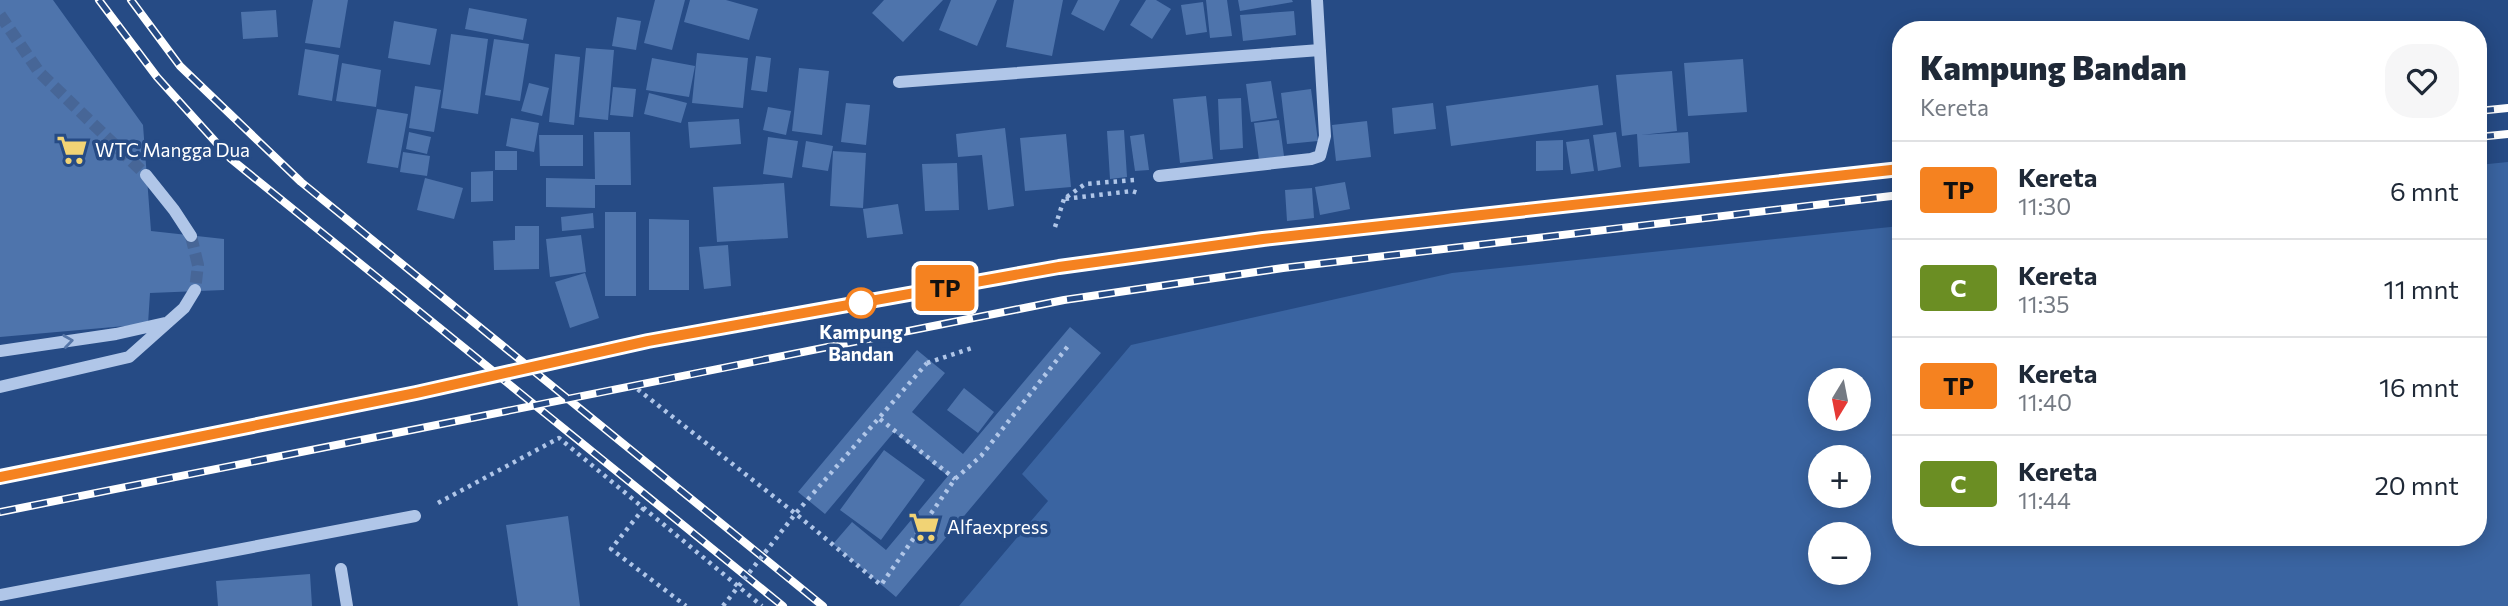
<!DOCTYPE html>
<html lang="id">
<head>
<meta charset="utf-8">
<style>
  body { margin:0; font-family:Commissioner,sans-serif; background:#f6f6f7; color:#1f2937; height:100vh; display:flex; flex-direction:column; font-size:26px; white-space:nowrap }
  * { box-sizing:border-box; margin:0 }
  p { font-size:23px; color:#747a83 }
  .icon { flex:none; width:38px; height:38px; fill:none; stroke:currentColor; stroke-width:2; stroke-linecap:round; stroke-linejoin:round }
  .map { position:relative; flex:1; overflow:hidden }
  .side { position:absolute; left:1892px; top:21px; width:595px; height:525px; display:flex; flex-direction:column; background:#fff; border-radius:28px; box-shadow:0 4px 18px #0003 }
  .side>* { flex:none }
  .badge { padding:0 14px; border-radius:5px; font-size:24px; line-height:46px }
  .needle { width:46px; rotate:190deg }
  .fabs { position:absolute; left:1808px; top:368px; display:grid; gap:14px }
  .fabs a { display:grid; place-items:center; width:63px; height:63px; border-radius:50%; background:#fff; box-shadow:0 4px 18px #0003; font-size:35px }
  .map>.badge { position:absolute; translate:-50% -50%; box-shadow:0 0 0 4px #fff }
  .round { display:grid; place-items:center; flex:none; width:74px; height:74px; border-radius:28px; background:#f6f6f7 }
  .summary { display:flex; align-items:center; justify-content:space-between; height:119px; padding:0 28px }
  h1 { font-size:33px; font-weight:800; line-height:52px }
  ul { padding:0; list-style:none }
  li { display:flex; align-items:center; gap:21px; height:98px; padding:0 28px; border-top:2px solid #e0e1e3 }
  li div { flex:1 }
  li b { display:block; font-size:26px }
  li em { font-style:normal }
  li .badge { min-width:77px; font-weight:700; text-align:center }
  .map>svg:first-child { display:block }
</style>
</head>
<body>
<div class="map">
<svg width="2508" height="606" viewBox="0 0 2508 606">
  <rect width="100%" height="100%" fill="#264b85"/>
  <path fill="#3a64a1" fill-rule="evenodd" d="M2508,162V606H959L1048,501L1022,474L1131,345L1452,273L1900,226V537H2478V165ZM1820,380H1858V418H1820ZM1820,457H1858V495H1820ZM1820,534H1858V572H1820Z"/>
  <path fill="#4e74ac" d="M0,0H53L143,125L151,231L224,239V290L150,293L148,324L0,337Z
    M313,0H348L340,48L305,43Z
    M655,0H685L672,50L644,43Z
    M690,0H726L758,9L749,40L684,22Z
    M884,0H943L903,42L872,13Z
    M951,0H997L977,46L939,30Z
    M1014,0H1063L1052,56L1006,47Z
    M1078,0H1120L1104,31L1071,14Z
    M1146,0H1156L1171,9L1152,39L1130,25Z
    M1206,0H1227L1232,36L1210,38Z
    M1238,0H1292L1293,2L1240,11Z
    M1203,2L1207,32L1186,35L1181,5Z
    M469,8L527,19L523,40L465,29Z
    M276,10L278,37L243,39L241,12Z
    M1294,11L1296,35L1243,41L1240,15Z
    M617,17L641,21L636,50L612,46Z
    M394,21L437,29L430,65L388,58Z
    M451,34L488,39L478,114L441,108Z
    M494,39L529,44L520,101L485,95Z
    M586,48L614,50L608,120L579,117Z
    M305,49L339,55L332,101L298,95Z
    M697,53L748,58L743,108L692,103Z
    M555,54L580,57L574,125L549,122Z
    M756,56L771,58L767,92L751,90Z
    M652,58L695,66L689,97L646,90Z
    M1743,59L1747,112L1688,116L1684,63Z
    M342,63L381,70L376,107L336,101Z
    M799,68L829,71L822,135L792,131Z
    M1672,71L1677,131L1641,135L1688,132L1690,163L1639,167L1637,134L1622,136L1616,75Z
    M1271,81L1277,118L1251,122L1246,84Z
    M529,83L549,88L542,116L521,111Z
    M1598,85L1603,125L1451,146L1446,106Z
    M415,86L441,90L434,132L409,128Z
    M613,87L636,89L633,117L610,115Z
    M1311,89L1318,141L1287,144L1281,93Z
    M649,93L687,103L681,123L644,114Z
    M1206,96L1213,159L1180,163L1173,99Z
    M1241,98L1243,148L1220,150L1218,99Z
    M846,103L870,105L866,145L841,142Z
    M1433,103L1436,129L1394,134L1392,108Z
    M768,107L791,111L786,135L763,130Z
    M377,109L408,114L398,168L367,163Z
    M511,118L539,123L534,152L506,146Z
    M739,119L741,144L690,148L688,122Z
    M1279,120L1284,156L1259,160L1254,123Z
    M1367,121L1371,157L1336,161L1332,125Z
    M1005,128L1014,206L988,210L982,155L958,157L956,134Z
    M1124,130L1127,177L1110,179L1107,131Z
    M409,132L431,137L427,154L406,149Z
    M594,132H630L631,185H595V208L546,207V178L595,179Z
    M1616,132L1621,167L1598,171L1593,135Z
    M1066,134L1071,187L1025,191L1020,138Z
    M1144,134L1149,170L1135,171L1130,136Z
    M539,135H583V166H540Z
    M768,137L798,141L792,178L763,174Z
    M1589,139L1594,171L1571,174L1566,142Z
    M1563,140V170L1536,171V141Z
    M806,141L833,146L828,171L802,167Z
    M495,151H517V170H495Z
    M833,151L866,153L863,208L830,206Z
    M403,152L430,156L427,176L400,172Z
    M957,163L959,210L925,211L922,164Z
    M493,171V201L471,202V172Z
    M425,178L463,188L454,219L417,210Z
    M1345,182L1350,209L1320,215L1315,187Z
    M784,183L788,238L717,242L713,187Z
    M1312,188L1314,218L1287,221L1285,190Z
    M898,204L903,234L867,238L863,209Z
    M605,212H636V296H605Z
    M593,213L594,228L562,231L561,217Z
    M649,219L689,220V290H649Z
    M515,226H539V269L494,270L493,241L515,240Z
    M581,235L586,272L550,277L546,239Z
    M728,245L731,286L704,289L699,247Z
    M585,273L599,318L570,328L555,282Z
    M1070,327L1101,353L896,597L833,544L852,522L886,550L948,476L894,432L825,514L798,492L917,350L945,373L912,412L963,454Z
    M964,388L994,412L978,433L947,410Z
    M884,450L925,480L881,540L840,510Z
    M568,516L580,606H518L506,525Z
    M310,574L312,606H218L216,581Z"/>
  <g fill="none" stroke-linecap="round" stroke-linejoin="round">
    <path stroke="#476697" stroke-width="12" stroke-dasharray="12 6" stroke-linecap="butt" d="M0,15L39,72L146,175
      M191,236L198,265L195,290"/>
    <path stroke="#b0c6e8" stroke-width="4.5" stroke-dasharray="3.5 5" stroke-linecap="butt" d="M1134,180L1085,184L1064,199L1132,191L1138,193
      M1055,227L1064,199
      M927,363L972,348
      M631,384L801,518L881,585L955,479L981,456L1068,346
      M880,419L955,479
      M438,503L559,438L762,606
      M644,508L611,549L686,606"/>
    <path stroke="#b0c6e8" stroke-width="12" d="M899,82L1320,50
      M146,175L174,210L191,236
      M1159,176L1311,159L1320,156L1325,136L1317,0
      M0,351L116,334L165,323
      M0,387L129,357L184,308L195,290
      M341,569L347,606
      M0,595L415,516"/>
    <g stroke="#fff" stroke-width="8">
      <path id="rail" d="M99,0L157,77L231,159L783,606
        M131,0L180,66L301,182L823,606
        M2478,111L2508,108
        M2478,137L2508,134
        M0,477L416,393L648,341L1059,267L1263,239L1900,169
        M0,512L1064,300L1283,268L1900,195"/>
    </g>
    <use href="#rail" stroke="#264b85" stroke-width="5" stroke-dasharray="16" stroke-linecap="butt"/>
    <path stroke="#b0c6e8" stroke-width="4.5" stroke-dasharray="3.5 5" stroke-linecap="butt" d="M723,606L796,513L927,363"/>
  </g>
  <defs><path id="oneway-chevron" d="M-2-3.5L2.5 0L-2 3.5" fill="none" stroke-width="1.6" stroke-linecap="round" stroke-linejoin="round" transform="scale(1.75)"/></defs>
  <use stroke="#5676a8" href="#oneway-chevron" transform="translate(68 341) rotate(-8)"/>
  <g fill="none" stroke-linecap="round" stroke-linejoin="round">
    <g stroke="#fff" stroke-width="16">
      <path id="line" d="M0,477L416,393L648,341L1059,267L1263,239L1900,169"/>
    </g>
    <use href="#line" stroke="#f58220" stroke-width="10"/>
  </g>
  <defs>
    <g id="supermarket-bare" transform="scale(2.415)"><path d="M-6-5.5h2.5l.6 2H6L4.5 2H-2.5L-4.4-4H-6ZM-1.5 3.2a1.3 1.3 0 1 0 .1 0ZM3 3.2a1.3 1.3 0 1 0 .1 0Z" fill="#f1d375" stroke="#264b85" stroke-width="2.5" paint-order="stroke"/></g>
  </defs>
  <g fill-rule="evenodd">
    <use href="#supermarket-bare" x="72" y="150"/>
    <use href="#supermarket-bare" x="924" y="527"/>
  </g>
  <circle fill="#fff" stroke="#f58220" stroke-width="3.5" cx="861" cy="303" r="14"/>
  <g text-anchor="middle" stroke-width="7" stroke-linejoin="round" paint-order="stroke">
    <g font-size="19" fill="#fff" stroke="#264b85" text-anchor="start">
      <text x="95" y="157">WTC Mangga Dua</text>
      <text x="947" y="534">Alfaexpress</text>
    </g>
    <g font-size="19" font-weight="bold" fill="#fff" stroke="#264b85">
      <text x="861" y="339">Kampung<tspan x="861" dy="22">Bandan</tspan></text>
    </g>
  </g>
</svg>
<div class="fabs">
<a><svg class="needle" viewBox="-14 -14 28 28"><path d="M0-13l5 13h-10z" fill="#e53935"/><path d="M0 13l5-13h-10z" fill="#747a83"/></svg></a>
<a>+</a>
<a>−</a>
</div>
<b class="badge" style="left:945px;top:288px;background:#f58220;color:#111">TP</b>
<section class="side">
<div class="summary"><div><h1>Kampung Bandan</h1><p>Kereta</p></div><a class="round"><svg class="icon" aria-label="heart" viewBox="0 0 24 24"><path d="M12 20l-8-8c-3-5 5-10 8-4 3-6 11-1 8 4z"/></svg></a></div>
<ul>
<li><span class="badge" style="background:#f58220;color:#111">TP</span><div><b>Kereta</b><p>11:30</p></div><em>6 mnt</em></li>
<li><span class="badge" style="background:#6b8e23;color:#fff">C</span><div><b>Kereta</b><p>11:35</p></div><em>11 mnt</em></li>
<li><span class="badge" style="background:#f58220;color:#111">TP</span><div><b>Kereta</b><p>11:40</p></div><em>16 mnt</em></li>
<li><span class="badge" style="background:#6b8e23;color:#fff">C</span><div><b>Kereta</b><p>11:44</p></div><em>20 mnt</em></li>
</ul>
</section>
</div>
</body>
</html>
